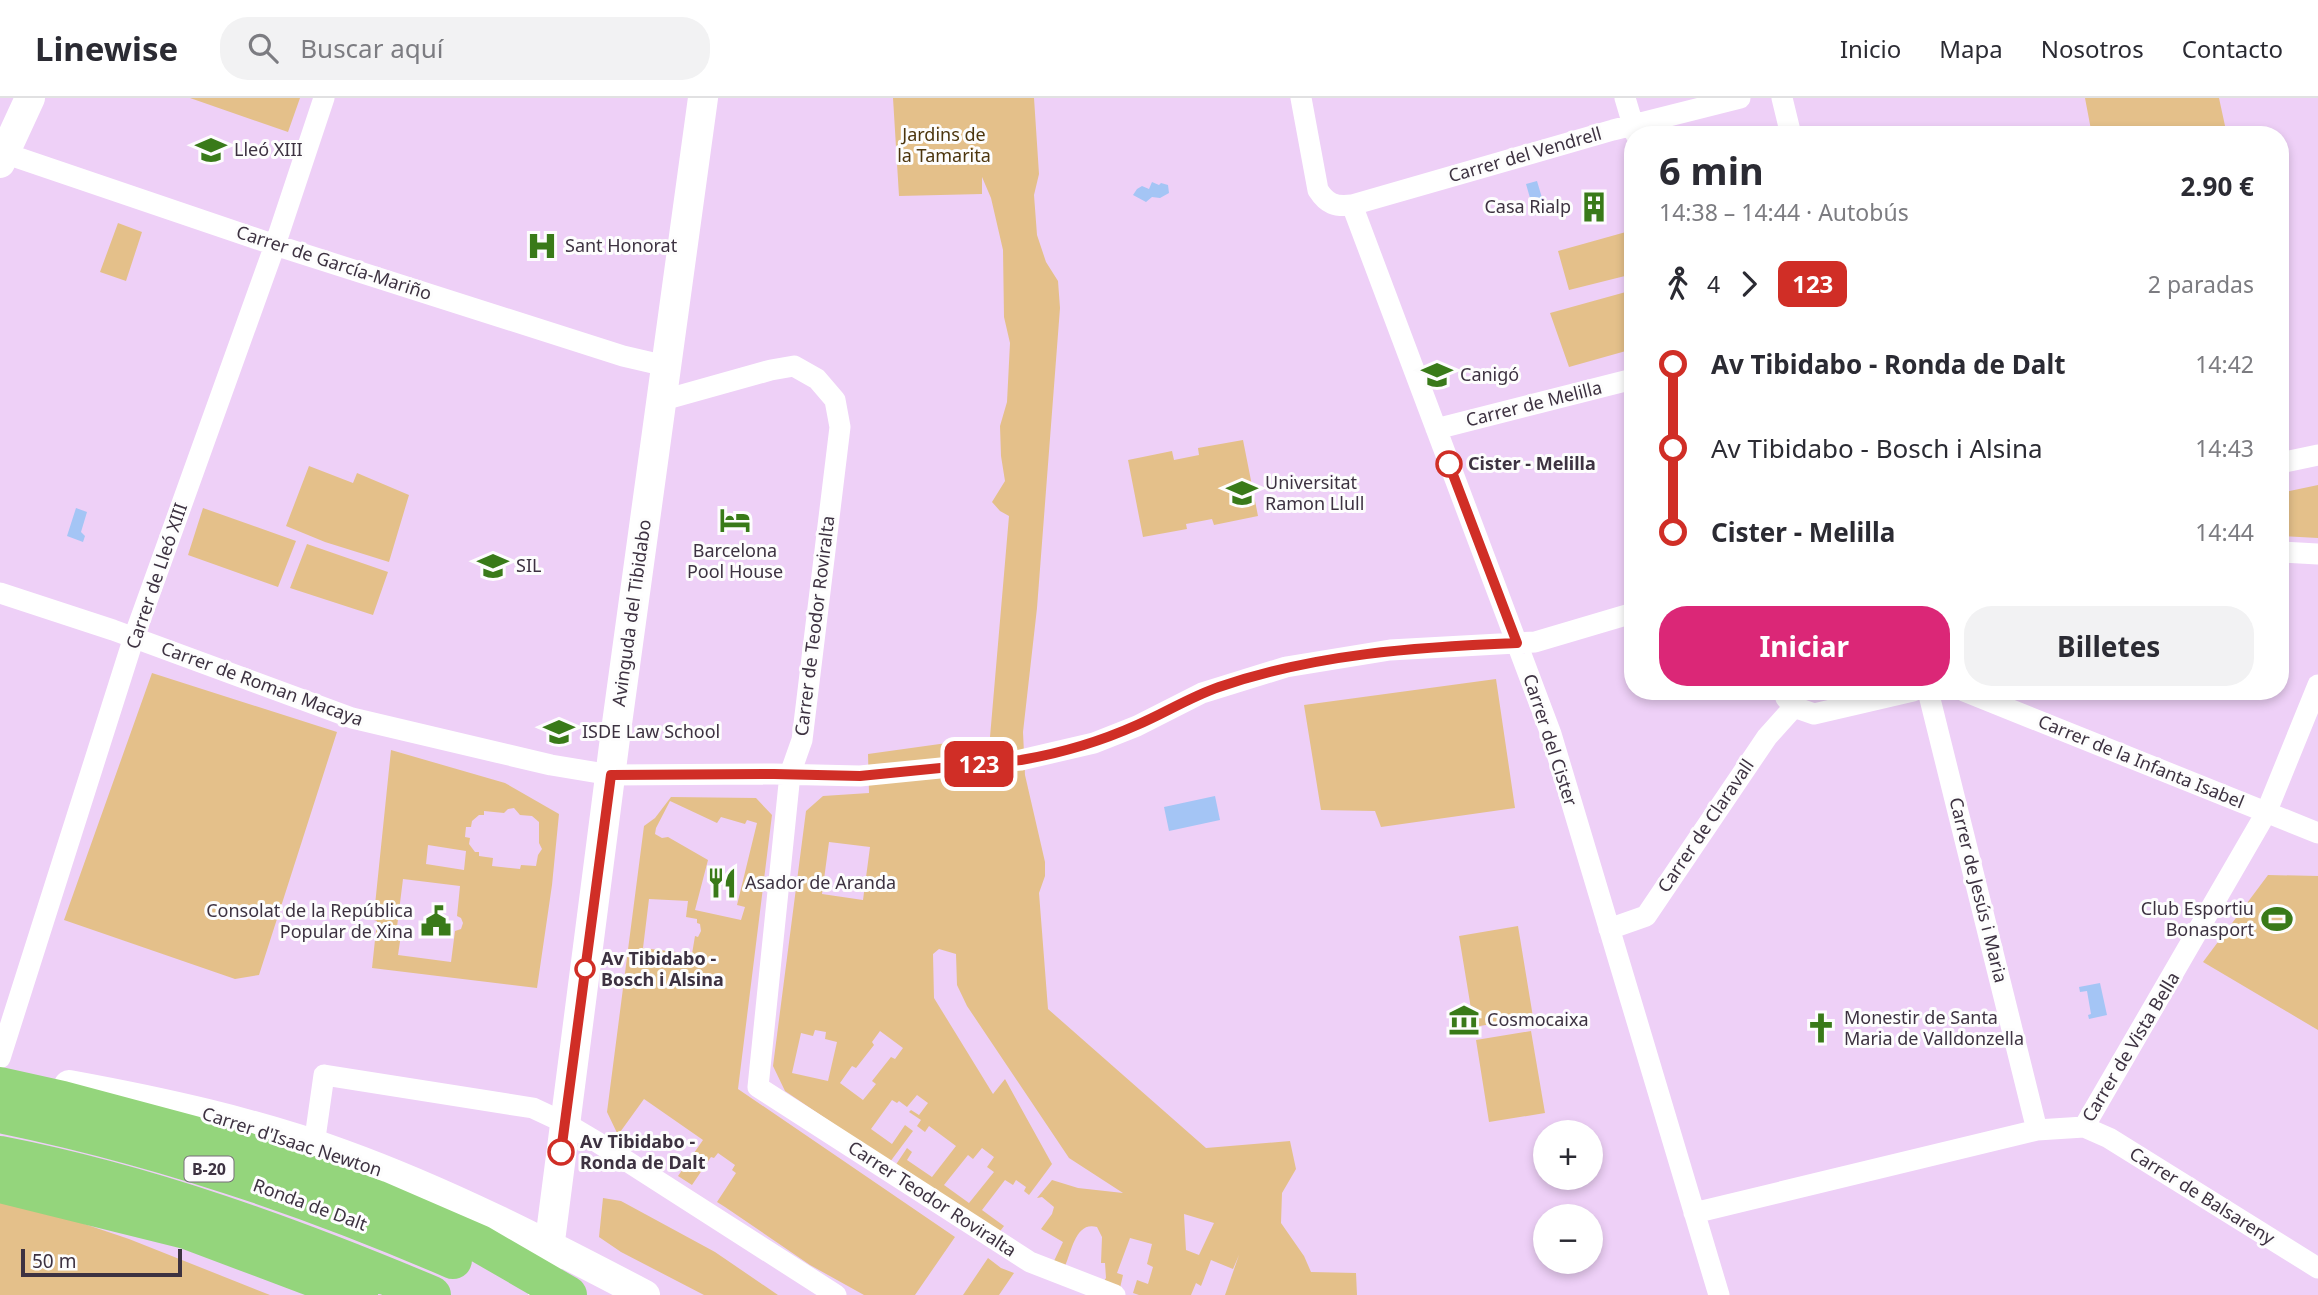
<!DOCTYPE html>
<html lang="es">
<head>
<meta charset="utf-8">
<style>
  body { margin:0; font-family:"Noto Sans",sans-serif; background:#f2f2f3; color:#2b2b33; height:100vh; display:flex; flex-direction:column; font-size:26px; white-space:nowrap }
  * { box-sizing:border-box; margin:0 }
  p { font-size:23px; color:#7c7c81 }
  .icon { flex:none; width:38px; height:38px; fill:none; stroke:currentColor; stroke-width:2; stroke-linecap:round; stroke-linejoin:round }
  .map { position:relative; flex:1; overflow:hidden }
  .panel { position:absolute; left:1624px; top:28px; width:665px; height:574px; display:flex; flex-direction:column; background:#fff; border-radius:28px; box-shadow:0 4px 10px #0003 }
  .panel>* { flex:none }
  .badge { padding:0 14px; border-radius:10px; font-size:24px; line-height:46px }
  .controls { position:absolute; left:1533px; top:1022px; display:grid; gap:14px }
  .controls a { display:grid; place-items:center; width:70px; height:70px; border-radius:50%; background:#fff; box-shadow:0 4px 10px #0003; font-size:35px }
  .scale { position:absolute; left:21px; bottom:18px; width:161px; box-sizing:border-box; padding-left:7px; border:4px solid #3d3241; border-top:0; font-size:19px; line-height:24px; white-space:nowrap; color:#3d3241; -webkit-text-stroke:5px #fdfdfd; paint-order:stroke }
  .map>.badge { position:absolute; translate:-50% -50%; box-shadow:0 0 0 4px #fff }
  .legs { display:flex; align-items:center; gap:10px; height:77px; padding:0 35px; font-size:23px }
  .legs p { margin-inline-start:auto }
  .headline { display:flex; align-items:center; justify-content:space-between; height:119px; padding:0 35px }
  h1 { font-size:38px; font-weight:700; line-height:52px }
  .button { display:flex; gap:14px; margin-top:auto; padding:14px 35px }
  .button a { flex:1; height:80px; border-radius:28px; background:#db2777; color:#fff; font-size:28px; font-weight:700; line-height:80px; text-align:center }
  .button a+a { background:#f2f2f3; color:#2b2b33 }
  ul { padding:0 35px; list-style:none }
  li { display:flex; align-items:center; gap:24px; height:84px; font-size:26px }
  li i { display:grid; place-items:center; width:10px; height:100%; margin:0 9px; background:currentColor }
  li i::after { content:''; width:18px; height:18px; margin:-9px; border:5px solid; border-radius:50%; background:#fff }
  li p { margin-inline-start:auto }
  li:first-child i { background:linear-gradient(#0000 50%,currentColor 0) }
  li:last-child i { background:linear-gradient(currentColor 50%,#0000 0) }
  header { display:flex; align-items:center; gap:42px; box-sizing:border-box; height:98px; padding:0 35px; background:#fff; border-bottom:2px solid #e1e1e2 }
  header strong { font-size:33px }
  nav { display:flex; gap:38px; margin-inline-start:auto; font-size:24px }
  .search { width:490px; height:63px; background:#f2f2f3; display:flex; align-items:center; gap:18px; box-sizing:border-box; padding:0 24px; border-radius:28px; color:#7c7c81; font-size:26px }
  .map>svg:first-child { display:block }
</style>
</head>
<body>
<header>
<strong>Linewise</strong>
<div class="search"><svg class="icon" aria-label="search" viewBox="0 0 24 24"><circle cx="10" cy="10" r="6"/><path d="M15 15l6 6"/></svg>Buscar aquí</div>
<nav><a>Inicio</a><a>Mapa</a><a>Nosotros</a><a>Contacto</a></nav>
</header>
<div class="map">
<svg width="2318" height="1197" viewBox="0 0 2318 1197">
  <rect width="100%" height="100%" fill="#eed0f7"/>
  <path fill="#e4c08a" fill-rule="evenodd" d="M190,0H300L288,34Z
    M893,0H1034L1039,76L1034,97L1037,137L1046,164L1058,183L1060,210L1037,510L1023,634L1025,677L1045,764V778L1039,795L1048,911L1206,1050L1290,1043L1296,1071L1282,1095L1281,1125L1304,1158L1311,1174L1356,1175L1357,1197H1225L1239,1157L1233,1171L1211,1162L1201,1188L1196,1185L1191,1197H1139L1133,1195L1137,1182L1148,1186L1153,1169L1147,1166L1152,1146L1130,1140L1117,1175L1123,1177L1120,1190L1104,1183L1106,1180L1105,1165H1101L1102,1139L1097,1129C1076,1123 1072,1152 1065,1168L1054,1163L1063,1144L1041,1131L1052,1116L1054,1109L1042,1099L1037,1100L1052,1082L1078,1090L1123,1095L1069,1060L967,908L957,887L956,856L939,851L933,856L934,900L993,996L1005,981L1052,1066L1029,1097L1024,1093L1026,1089L1016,1082L1013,1087L1005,1082L982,1112L1004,1128L997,1137L895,1068L907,1050L912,1054L907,1062L932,1079L956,1048L929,1028L925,1034L917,1028L921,1022L909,1014L911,1012L919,1017L928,1005L917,997L907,1009L899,1003L897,1005L892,1002L871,1031L892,1046L905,1027L913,1033L890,1064L785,993L773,968L806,713L823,698L869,695L868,656L990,639L1009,418L1000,413L992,404L1005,383L1001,358L1000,328L1007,304L1010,245L1004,219L1003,152L991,100L982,79V96L899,98ZM829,744L870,749L863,802L822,796ZM815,932L826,934L825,941L837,944L828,983L792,975L801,935L813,938ZM880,933L903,950L895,961L891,959L872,983L876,986L863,1002L840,985L852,968L856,970L874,947L872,944ZM982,1050L994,1059L987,1069L994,1074L969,1105L944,1087L968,1057L973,1061ZM1184,1116L1214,1125L1199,1157L1186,1152Z
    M2085,0H2219L2227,37H2092Z
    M118,125L142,134L126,183L100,174Z
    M1633,132V176L1569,192L1558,153Z
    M1633,192V251L1569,269L1550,215Z
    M1243,342L1258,418L1214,427L1212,421L1186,426L1187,431L1143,439L1128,362L1172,353L1174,362L1199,357L1198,350Z
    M309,368L353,385L357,375L409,397L389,464L325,444L286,428Z
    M2318,387V440L2280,438V395Z
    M203,410L296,443L278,489L188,457Z
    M307,446L388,474L373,517L290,490Z
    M152,575L337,634L259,877L235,881L64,822Z
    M1496,581L1515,710L1381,729L1375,713L1321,712L1304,607Z
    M391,652L505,685L559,716L552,787L537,890L372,870L377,823L374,822L375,807ZM514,710L520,717L532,718L539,724V745L542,751L538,757L536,768L521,767L520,771L492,768L493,760L479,758V754H475L469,746L470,740L465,739L466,729H471L472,723L479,717H484V713L504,715L508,711ZM428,747L466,753L464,772L426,766ZM403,781L460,788L457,818L461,820L463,825L461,831L455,833L451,864L398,857L402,830L397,829Z
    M671,699L756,700L772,717L738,991L955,1139L915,1197H864L810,1167L725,1109L717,1104L736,1075L732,1072L735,1067L718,1055L714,1060L711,1059L692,1087L678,1078L703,1042L644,1001L618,1037L607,1014L644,728L655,720ZM670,703L717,725L721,719L745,726L747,722L757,725L737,807L745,809L741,822L695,812L708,762L668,739L662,740L655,736L656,730ZM649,801L688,803L686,819L697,821V825L700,826L701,833L698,839L695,838L692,856L643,850Z
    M2268,777L2318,778V932L2203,864Z
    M1518,828L1533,919L1474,929L1459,838Z
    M1531,933L1545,1015L1489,1024L1476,942Z
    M0,1094L43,1112L129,1141L270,1197H0Z
    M603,1100L621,1103L715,1154L778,1197H704L621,1154L599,1139Z
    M988,1160L1001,1170L1014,1175L999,1197H963Z"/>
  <path fill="#a4c5f5" d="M1537,83L1545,110L1534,114L1526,86Z
    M1152,84L1159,87L1161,85L1168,87L1169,95L1160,100L1152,99L1146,104L1133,97L1137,91L1142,88L1149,91Z
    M76,410L87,414L81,434L85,438L83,444L67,438Z
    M1215,698L1220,722L1169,733L1164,709Z
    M2100,885L2107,917L2089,921L2088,917L2091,916L2087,893L2080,894L2079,889Z"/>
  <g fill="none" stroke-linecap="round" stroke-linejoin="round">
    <path stroke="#fff" stroke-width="21" d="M1301,0L1318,92C1327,106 1335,109 1352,107L1551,636L1719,1197
      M1625,0L1636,37
      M1782,0L1791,37
      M4,55L275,147L623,258L666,268
      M1352,107L1613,32L1740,0
      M660,303L771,272L794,268L817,281L835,302L840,329L802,642L790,676L758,989L1030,1164L1115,1197
      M1436,331L1633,281
      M2280,365L2318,357
      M2280,454L2318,456
      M0,495L113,532L352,620L551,667L611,677L774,676L860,678L1021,662L1094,645L1137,628L1202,595L1286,569L1390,552L1535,544L1633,515
      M1784,593L1786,600L1794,609L1814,616L1913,593
      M1928,593L2037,1032
      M1964,593L2318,735
      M1609,831L1646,818L1767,639L1794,609
      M0,960L134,539L275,147L324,0
      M2084,1029L2266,715L2318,587
      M314,1047L324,977L533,1010L565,1025L597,1044L836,1197
      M1694,1115L2037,1032L2084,1029L2109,1040L2318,1170"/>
    <path stroke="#fff" stroke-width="30" d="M0,65L30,0
      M69,987C162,1004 253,1024 342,1056C447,1094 546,1145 645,1197
      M543,1197L615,640L703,0"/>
    <path stroke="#94d57c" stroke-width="38" d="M0,988L63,1002L224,1045L376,1101L480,1146L568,1197
      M0,1016C156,1048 308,1099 453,1162
      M0,1057C149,1086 292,1138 432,1197
      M0,1086L186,1132L359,1197"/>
  </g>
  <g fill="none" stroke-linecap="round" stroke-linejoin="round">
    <g stroke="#fff" stroke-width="16">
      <path id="line-1" d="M561,1054L611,677L774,676L860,678L1021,662C1062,655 1099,644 1137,627C1165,615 1190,599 1219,589C1315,556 1416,549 1517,545L1449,366"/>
    </g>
    <use href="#line-1" stroke="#d02e26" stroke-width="10"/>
  </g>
  <defs>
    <g id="school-bare" transform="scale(2.415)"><path d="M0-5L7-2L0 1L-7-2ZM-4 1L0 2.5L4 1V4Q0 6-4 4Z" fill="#397a19" stroke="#fdfdfd" stroke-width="2.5" paint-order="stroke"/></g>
    <g id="building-bare" transform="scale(2.415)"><path d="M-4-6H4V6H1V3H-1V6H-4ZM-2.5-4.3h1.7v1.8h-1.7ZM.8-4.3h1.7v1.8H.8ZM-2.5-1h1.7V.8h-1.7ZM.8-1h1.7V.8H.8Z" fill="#397a19" stroke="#fdfdfd" stroke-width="2.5" paint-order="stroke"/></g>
    <g id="hospital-bare" transform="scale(2.415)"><path d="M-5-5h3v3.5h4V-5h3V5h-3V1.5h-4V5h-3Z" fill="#397a19" stroke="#fdfdfd" stroke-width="2.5" paint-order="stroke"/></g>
    <g id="university-bare" transform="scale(2.415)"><path d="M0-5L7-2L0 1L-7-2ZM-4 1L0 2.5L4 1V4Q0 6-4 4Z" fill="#397a19" stroke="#fdfdfd" stroke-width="2.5" paint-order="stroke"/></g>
    <g id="hotel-bare" transform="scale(2.415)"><path d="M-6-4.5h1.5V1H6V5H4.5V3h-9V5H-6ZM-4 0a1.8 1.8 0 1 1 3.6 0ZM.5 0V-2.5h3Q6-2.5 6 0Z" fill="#397a19" stroke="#fdfdfd" stroke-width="2.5" paint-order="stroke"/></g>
    <g id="restaurant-bare" transform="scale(2.415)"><path d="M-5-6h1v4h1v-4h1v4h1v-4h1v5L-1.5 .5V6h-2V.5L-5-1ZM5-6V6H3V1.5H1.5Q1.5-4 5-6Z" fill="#397a19" stroke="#fdfdfd" stroke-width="2.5" paint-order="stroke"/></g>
    <g id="stadium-bare" transform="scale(2.415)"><path d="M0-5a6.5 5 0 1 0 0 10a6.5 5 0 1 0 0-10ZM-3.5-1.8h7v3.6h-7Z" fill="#397a19" stroke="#fdfdfd" stroke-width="2.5" paint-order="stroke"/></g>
    <g id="civic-bare" transform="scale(2.415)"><path d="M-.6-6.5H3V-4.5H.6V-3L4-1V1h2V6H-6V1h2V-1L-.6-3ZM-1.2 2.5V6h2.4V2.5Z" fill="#397a19" stroke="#fdfdfd" stroke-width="2.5" paint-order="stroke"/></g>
    <g id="museum-bare" transform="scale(2.415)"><path d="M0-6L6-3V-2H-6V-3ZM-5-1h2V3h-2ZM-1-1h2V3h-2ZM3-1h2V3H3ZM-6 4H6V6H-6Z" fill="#397a19" stroke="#fdfdfd" stroke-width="2.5" paint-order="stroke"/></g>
    <g id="church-bare" transform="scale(2.415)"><path d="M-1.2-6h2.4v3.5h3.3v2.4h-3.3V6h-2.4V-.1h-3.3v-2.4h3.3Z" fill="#397a19" stroke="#fdfdfd" stroke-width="2.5" paint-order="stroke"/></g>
  </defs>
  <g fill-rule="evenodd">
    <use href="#school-bare" x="211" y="52"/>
    <use href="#building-bare" x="1594" y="109"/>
    <use href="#hospital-bare" x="542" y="148"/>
    <use href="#school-bare" x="1437" y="277"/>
    <use href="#university-bare" x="1242" y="395"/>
    <use href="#hotel-bare" x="735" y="422"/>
    <use href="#school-bare" x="493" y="468"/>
    <use href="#university-bare" x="559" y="634"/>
    <use href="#restaurant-bare" x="722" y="785"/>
    <use href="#stadium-bare" x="2277" y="821"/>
    <use href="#civic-bare" x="436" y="823"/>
    <use href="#museum-bare" x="1464" y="922"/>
    <use href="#church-bare" x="1821" y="930"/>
  </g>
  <g fill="#fff" stroke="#d02e26" stroke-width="3.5">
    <circle cx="1449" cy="366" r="12"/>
    <circle cx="585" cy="871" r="9"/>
    <circle cx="561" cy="1054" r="12"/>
  </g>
  <g text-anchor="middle" stroke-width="6" stroke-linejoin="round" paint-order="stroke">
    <rect fill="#fdfdfd" stroke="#776f79" stroke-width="2" x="184.5" y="1058.5" width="49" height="25" rx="5"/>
    <g font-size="16" font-weight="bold" fill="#3d3241">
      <text x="209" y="1077">B-20</text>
    </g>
    <g font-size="18" fill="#4c350d" stroke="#fdfdfd">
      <text x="944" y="43">Jardins de<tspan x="944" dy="21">la Tamarita</tspan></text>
    </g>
    <g font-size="18" fill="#3d3241" stroke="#fdfdfd" text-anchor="start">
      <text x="234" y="58">Lleó XIII</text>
      <text x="1571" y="115" text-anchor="end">Casa Rialp</text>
      <text x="565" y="154">Sant Honorat</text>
      <text x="1460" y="283">Canigó</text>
      <text x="1265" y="391">Universitat<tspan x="1265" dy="21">Ramon Llull</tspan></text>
      <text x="735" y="459" text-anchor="middle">Barcelona<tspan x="735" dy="21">Pool House</tspan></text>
      <text x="516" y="474">SIL</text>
      <text x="582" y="640">ISDE Law School</text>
      <text x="745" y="791">Asador de Aranda</text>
      <text x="2254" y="817" text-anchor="end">Club Esportiu<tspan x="2254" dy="21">Bonasport</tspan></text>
      <text x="413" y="819" text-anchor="end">Consolat de la República<tspan x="413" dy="21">Popular de Xina</tspan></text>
      <text x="1844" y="926">Monestir de Santa<tspan x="1844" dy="21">Maria de Valldonzella</tspan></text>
      <text x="1487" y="928">Cosmocaixa</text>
    </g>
    <g font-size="18" fill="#3d3241" stroke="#fdfdfd">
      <text transform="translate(1525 57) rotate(-16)" y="6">Carrer del Vendrell</text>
      <text transform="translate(334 165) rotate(18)" y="6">Carrer de García-Mariño</text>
      <text transform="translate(1534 306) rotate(-14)" y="6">Carrer de Melilla</text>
      <text transform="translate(157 478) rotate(-71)" y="6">Carrer de Lleó XIII</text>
      <text transform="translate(632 515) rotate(-82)" y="6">Avinguda del Tibidabo</text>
      <text transform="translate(815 528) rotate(-83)" y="6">Carrer de Teodor Roviralta</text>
      <text transform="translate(262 586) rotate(20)" y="6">Carrer de Roman Macaya</text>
      <text transform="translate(1550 642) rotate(72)" y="6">Carrer del Cister</text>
      <text transform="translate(2141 664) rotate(22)" y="6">Carrer de la Infanta Isabel</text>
      <text transform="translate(1706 728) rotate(-56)" y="6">Carrer de Claravall</text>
      <text transform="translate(1978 792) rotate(76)" y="6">Carrer de Jesús i Maria</text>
      <text transform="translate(2131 949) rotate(-59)" y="6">Carrer de Vista Bella</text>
      <text transform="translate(292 1044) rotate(18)" y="6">Carrer d'Isaac Newton</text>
      <text transform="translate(2202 1098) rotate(32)" y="6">Carrer de Balsareny</text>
      <text transform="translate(932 1101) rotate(33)" y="6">Carrer Teodor Roviralta</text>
      <text transform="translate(310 1107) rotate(20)" y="6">Ronda de Dalt</text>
    </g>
    <g font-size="18" font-weight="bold" fill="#3d3241" stroke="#fdfdfd" text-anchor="start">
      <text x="1468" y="372">Cister - Melilla</text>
      <text x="601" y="867">Av Tibidabo -<tspan x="601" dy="21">Bosch i Alsina</tspan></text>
      <text x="580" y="1050">Av Tibidabo -<tspan x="580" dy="21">Ronda de Dalt</tspan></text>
    </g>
  </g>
</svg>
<div class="controls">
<a>+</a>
<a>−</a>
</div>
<div class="scale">50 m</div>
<b class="badge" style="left:979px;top:666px;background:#d02e26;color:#fff">123</b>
<section class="panel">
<div class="headline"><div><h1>6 min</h1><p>14:38 – 14:44 · Autobús</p></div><b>2.90 €</b></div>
<div class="legs"><svg class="icon" aria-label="walk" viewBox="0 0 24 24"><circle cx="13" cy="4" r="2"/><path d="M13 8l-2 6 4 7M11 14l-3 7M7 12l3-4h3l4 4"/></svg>4<svg class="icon" aria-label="forward" viewBox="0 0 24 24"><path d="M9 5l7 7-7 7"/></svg><b class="badge" style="background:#d02e26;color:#fff">123</b><p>2 paradas</p></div>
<ul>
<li><i style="color:#d02e26"></i><b>Av Tibidabo - Ronda de Dalt</b><p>14:42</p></li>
<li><i style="color:#d02e26"></i><span>Av Tibidabo - Bosch i Alsina</span><p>14:43</p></li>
<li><i style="color:#d02e26"></i><b>Cister - Melilla</b><p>14:44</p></li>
</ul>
<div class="button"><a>Iniciar</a><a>Billetes</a></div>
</section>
</div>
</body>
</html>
